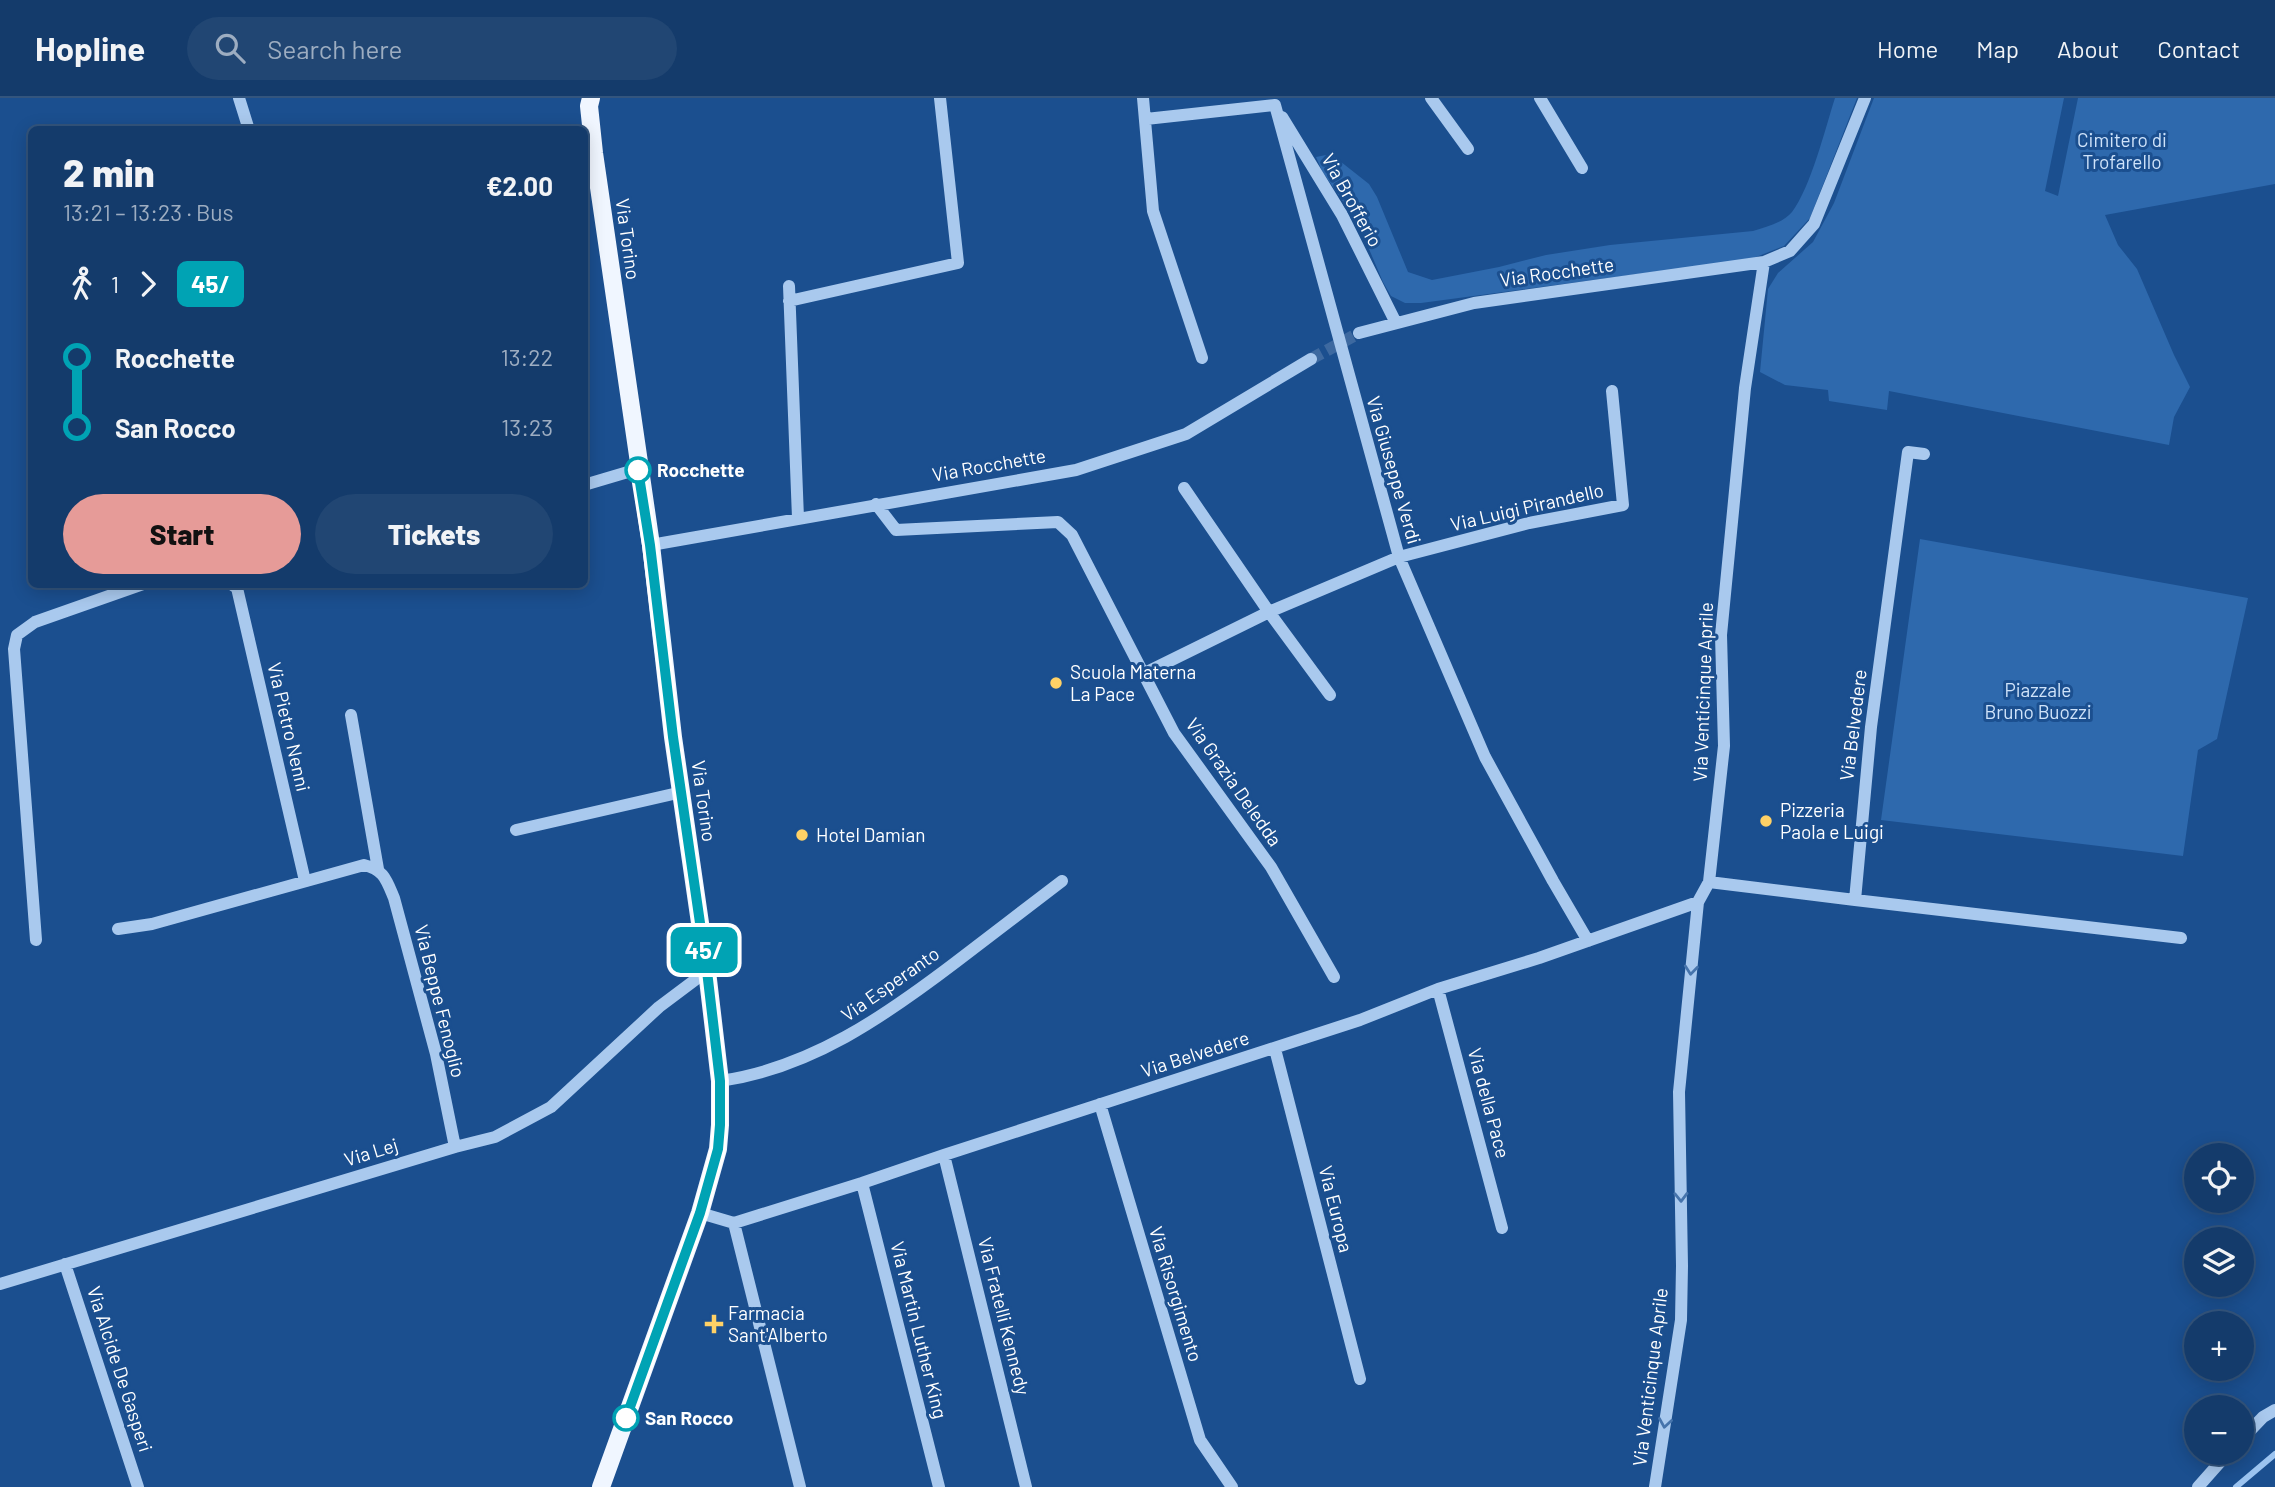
<!DOCTYPE html>
<html lang="en">
<head>
<meta charset="utf-8">
<style>
  body { margin:0; font-family:Barlow,sans-serif; background:#214673; color:#f1f3f6; height:100vh; display:flex; flex-direction:column; font-size:26px; white-space:nowrap }
  * { box-sizing:border-box; margin:0 }
  p { font-size:23px; color:#9dadc1 }
  .icon { flex:none; width:38px; height:38px; fill:none; stroke:currentColor; stroke-width:2; stroke-linecap:round; stroke-linejoin:round }
  .map { position:relative; flex:1; overflow:hidden }
  .side { position:absolute; left:28px; top:28px; width:560px; height:462px; display:flex; flex-direction:column; background:#143b6b; border-radius:10px; box-shadow:0 4px 18px #0003,0 0 0 2px #33557e }
  .side>* { flex:none }
  .badge { padding:0 14px; border-radius:10px; font-size:24px; line-height:46px }
  .controls { position:absolute; left:2184px; top:1045px; display:grid; gap:14px }
  .controls a { display:grid; place-items:center; width:70px; height:70px; border-radius:50%; background:#143b6b; box-shadow:0 4px 18px #0003,0 0 0 2px #33557e; font-size:35px }
  .map>.badge { position:absolute; translate:-50% -50%; box-shadow:0 0 0 4px #fff }
  .legs { display:flex; align-items:center; gap:10px; height:77px; padding:0 35px; font-size:23px }
  .legs p { margin-inline-start:auto }
  .headline { display:flex; align-items:center; justify-content:space-between; height:119px; padding:0 35px }
  h1 { font-size:38px; font-weight:800; line-height:52px }
  .button { display:flex; gap:14px; margin-top:auto; padding:14px 35px }
  .button a { flex:1; height:80px; border-radius:42px; background:#e69b98; color:#111; font-size:28px; font-weight:800; line-height:80px; text-align:center }
  .button a+a { background:#214673; color:#f1f3f6 }
  ul { padding:0 35px; list-style:none }
  li { display:flex; align-items:center; gap:24px; height:70px; font-size:26px }
  li i { display:grid; place-items:center; width:10px; height:100%; margin:0 9px; background:currentColor }
  li i::after { content:''; width:18px; height:18px; margin:-9px; border:5px solid; border-radius:50%; background:#143b6b }
  li p { margin-inline-start:auto }
  li:first-child i { background:linear-gradient(#0000 50%,currentColor 0) }
  li:last-child i { background:linear-gradient(currentColor 50%,#0000 0) }
  header { display:flex; align-items:center; gap:42px; box-sizing:border-box; height:98px; padding:0 35px; background:#143b6b; border-bottom:2px solid #33557e }
  header strong { font-size:33px }
  nav { display:flex; gap:38px; margin-inline-start:auto; font-size:24px }
  .search { width:490px; height:63px; background:#214673; display:flex; align-items:center; gap:18px; box-sizing:border-box; padding:0 24px; border-radius:38px; color:#9dadc1; font-size:26px }
  .map>svg:first-child { display:block }
</style>
</head>
<body>
<header>
<strong>Hopline</strong>
<div class="search"><svg class="icon" aria-label="search" viewBox="0 0 24 24"><circle cx="10" cy="10" r="6"/><path d="M15 15l6 6"/></svg>Search here</div>
<nav><a>Home</a><a>Map</a><a>About</a><a>Contact</a></nav>
</header>
<div class="map">
<svg width="2275" height="1389" viewBox="0 0 2275 1389">
  <rect width="100%" height="100%" fill="#1b4f8f"/>
  <path fill="#2e69ad" d="M1835,0H1857L1810,120L1784,148L1751,161L1421,205H1405L1391,198L1383,184L1358,125L1322,73L1316,59L1331,56L1369,86L1377,99L1408,174L1432,182L1499,169L1546,157L1610,147L1753,133C1766,129 1783,125 1792,114C1811,89 1825,31 1835,0Z
    M1874,0H2064L2045,93L2058,98L2078,0H2275V86L2105,117L2118,147L2137,171L2174,257L2190,289L2174,319L2169,347L1889,293L1887,312L1829,303L1828,292L1785,287L1760,274L1768,191L1778,175L1813,144L1834,105Z
    M1920,441L2248,500L2217,641L2198,652L2183,758L1881,722Z"/>
  <g fill="none" stroke-linecap="round" stroke-linejoin="round">
    <path stroke="#9cc4f0" stroke-width="6" d="M2236,1389L2275,1356"/>
    <path stroke="#3d69a0" stroke-width="12" stroke-dasharray="12 6" stroke-linecap="butt" d="M1311,261L1359,235"/>
    <path stroke="#a9c9ee" stroke-width="12" d="M239,0L249,32
      M1143,0L1153,113L1202,260
      M1431,0L1468,51
      M1540,0L1582,70
      M1275,7L1399,459L1485,659L1553,783L1588,843
      M1282,19L1342,117L1396,225
      M1146,21L1275,7
      M789,188L798,420
      M789,203L958,165L940,0
      M1359,235L1474,205L1764,164
      M584,387L638,371
      M1184,390L1269,514L1330,597
      M876,406L896,432L1058,424L1072,437L1174,635L1271,769L1334,879
      M651,447L1076,372L1186,336L1311,261
      M231,486L237,490L305,783
      M1143,576L1269,514L1399,459L1529,425L1623,407L1612,293
      M351,617L378,771
      M516,732L682,694
      M1709,784L1855,802L1871,629L1908,354L1924,356
      M1855,802L2181,840
      M118,831L152,826L364,767C384,772 386,781 394,800L436,956L455,1049
      M36,842L14,551L17,537L35,524L143,486
      M1438,891L1502,1130
      M1275,951L1360,1281
      M720,983C811,970 885,918 956,864C991,837 1027,810 1062,783
      M1100,1006L1200,1342L1232,1389
      M944,1057L1026,1389
      M862,1085L939,1389
      M700,1115L734,1125L862,1085L944,1057L1360,922L1438,891L1539,860L1698,804
      M734,1125L800,1389
      M65,1166L138,1389
      M0,1186L455,1049L495,1039L551,1009L659,909L707,873
      M2242,1341L2263,1319L2275,1312
      M1655,1389L1681,1222L1682,1168L1679,994L1698,804L1709,784L1724,648L1721,537L1745,290L1764,164L1790,153L1814,126L1865,0
      M2198,1389L2229,1354"/>
    <path stroke="#f0f6ff" stroke-width="18" d="M591,0L589,8L594,55L651,447L673,639L707,873L720,983V1027L718,1051L700,1115L601,1389"/>
  </g>
  <defs><path id="oneway-chevron" d="M-2-3.5L2.5 0L-2 3.5" fill="none" stroke-width="1.6" stroke-linecap="round" stroke-linejoin="round" transform="scale(1.75)"/></defs>
  <g stroke="#4674ac">
    <use href="#oneway-chevron" transform="translate(1691 872) rotate(96)"/>
    <use href="#oneway-chevron" transform="translate(1681 1099) rotate(89)"/>
    <use href="#oneway-chevron" transform="translate(1665 1325) rotate(99)"/>
  </g>
  <g fill="none" stroke-linecap="round" stroke-linejoin="round">
    <g stroke="#fff" stroke-width="16">
      <path id="line-1" d="M626,1320L700,1115L718,1051L720,1027V983L707,873L673,639L650,447L638,372"/>
    </g>
    <use href="#line-1" stroke="#00a3b4" stroke-width="10"/>
  </g>
  <g fill="#fff" stroke="#00a3b4" stroke-width="3.5">
    <circle cx="638" cy="372" r="12"/>
    <circle cx="626" cy="1320" r="12"/>
  </g>
  <g fill="#ffd166" stroke="#1b4f8f" stroke-width="2.5">
    <circle cx="1056" cy="585" r="7"/>
    <circle cx="1766" cy="723" r="7"/>
    <circle cx="802" cy="737" r="7"/>
    <path d="M710.5 1215.5h7v7h7v7h-7v7h-7v-7h-7v-7h7z"/>
  </g>
  <g text-anchor="middle" stroke-width="6" stroke-linejoin="round" paint-order="stroke">
    <g font-size="19" fill="#cfe3fa" stroke="#1b4f8f">
      <text x="2122" y="49">Cimitero di<tspan x="2122" dy="22">Trofarello</tspan></text>
      <text x="2038" y="599">Piazzale<tspan x="2038" dy="22">Bruno Buozzi</tspan></text>
    </g>
    <g font-size="19" fill="#fff" stroke="#1b4f8f">
      <text transform="translate(1352 102) rotate(61)" y="7">Via Brofferio</text>
      <text transform="translate(628 141) rotate(82)" y="7">Via Torino</text>
      <text transform="translate(1557 174) rotate(-8)" y="7">Via Rocchette</text>
      <text transform="translate(989 367) rotate(-10)" y="7">Via Rocchette</text>
      <text transform="translate(1394 372) rotate(74)" y="7">Via Giuseppe Verdi</text>
      <text transform="translate(1527 409) rotate(-13)" y="7">Via Luigi Pirandello</text>
      <text transform="translate(1703 594) rotate(-88)" y="7">Via Venticinque Aprile</text>
      <text transform="translate(1853 627) rotate(-83)" y="7">Via Belvedere</text>
      <text transform="translate(289 629) rotate(77)" y="7">Via Pietro Nenni</text>
      <text transform="translate(1234 684) rotate(55)" y="7">Via Grazia Deledda</text>
      <text transform="translate(704 703) rotate(82)" y="7">Via Torino</text>
      <text transform="translate(890 886) rotate(-35)" y="7">Via Esperanto</text>
      <text transform="translate(440 903) rotate(76)" y="7">Via Beppe Fenoglio</text>
      <text transform="translate(1195 956) rotate(-18)" y="7">Via Belvedere</text>
      <text transform="translate(1489 1005) rotate(75)" y="7">Via della Pace</text>
      <text transform="translate(371 1054) rotate(-17)" y="7">Via Lej</text>
      <text transform="translate(1336 1111) rotate(76)" y="7">Via Europa</text>
      <text transform="translate(1176 1196) rotate(73)" y="7">Via Risorgimento</text>
      <text transform="translate(1004 1218) rotate(76)" y="7">Via Fratelli Kennedy</text>
      <text transform="translate(919 1232) rotate(76)" y="7">Via Martin Luther King</text>
      <text transform="translate(120 1271) rotate(72)" y="7">Via Alcide De Gasperi</text>
      <text transform="translate(1650 1279) rotate(-83)" y="7">Via Venticinque Aprile</text>
    </g>
    <g font-size="19" font-weight="bold" fill="#fff" stroke="#1b4f8f" text-anchor="start">
      <text x="657" y="379">Rocchette</text>
      <text x="645" y="1327">San Rocco</text>
    </g>
    <g font-size="19" fill="#fff" stroke="#1b4f8f" text-anchor="start">
      <text x="1070" y="581">Scuola Materna<tspan x="1070" dy="22">La Pace</tspan></text>
      <text x="1780" y="719">Pizzeria<tspan x="1780" dy="22">Paola e Luigi</tspan></text>
      <text x="816" y="744">Hotel Damian</text>
      <text x="728" y="1222">Farmacia<tspan x="728" dy="22">Sant'Alberto</tspan></text>
    </g>
  </g>
</svg>
<div class="controls">
<a><svg class="icon" aria-label="locate" viewBox="0 0 24 24"><circle cx="12" cy="12" r="6"/><path d="M12 2v4M12 18v4M2 12h4M18 12h4"/></svg></a>
<a><svg class="icon" aria-label="layers" viewBox="0 0 24 24"><path d="M12 4l9 5-9 5-9-5zM3 14l9 5 9-5"/></svg></a>
<a>+</a>
<a>−</a>
</div>
<b class="badge" style="left:704px;top:852px;background:#00a3b4;color:#fff">45/</b>
<section class="side">
<div class="headline"><div><h1>2 min</h1><p>13:21 – 13:23 · Bus</p></div><b>€2.00</b></div>
<div class="legs"><svg class="icon" aria-label="walk" viewBox="0 0 24 24"><circle cx="13" cy="4" r="2"/><path d="M13 8l-2 6 4 7M11 14l-3 7M7 12l3-4h3l4 4"/></svg>1<svg class="icon" aria-label="forward" viewBox="0 0 24 24"><path d="M9 5l7 7-7 7"/></svg><b class="badge" style="background:#00a3b4;color:#fff">45/</b></div>
<ul>
<li><i style="color:#00a3b4"></i><b>Rocchette</b><p>13:22</p></li>
<li><i style="color:#00a3b4"></i><b>San Rocco</b><p>13:23</p></li>
</ul>
<div class="button"><a>Start</a><a>Tickets</a></div>
</section>
</div>
</body>
</html>
